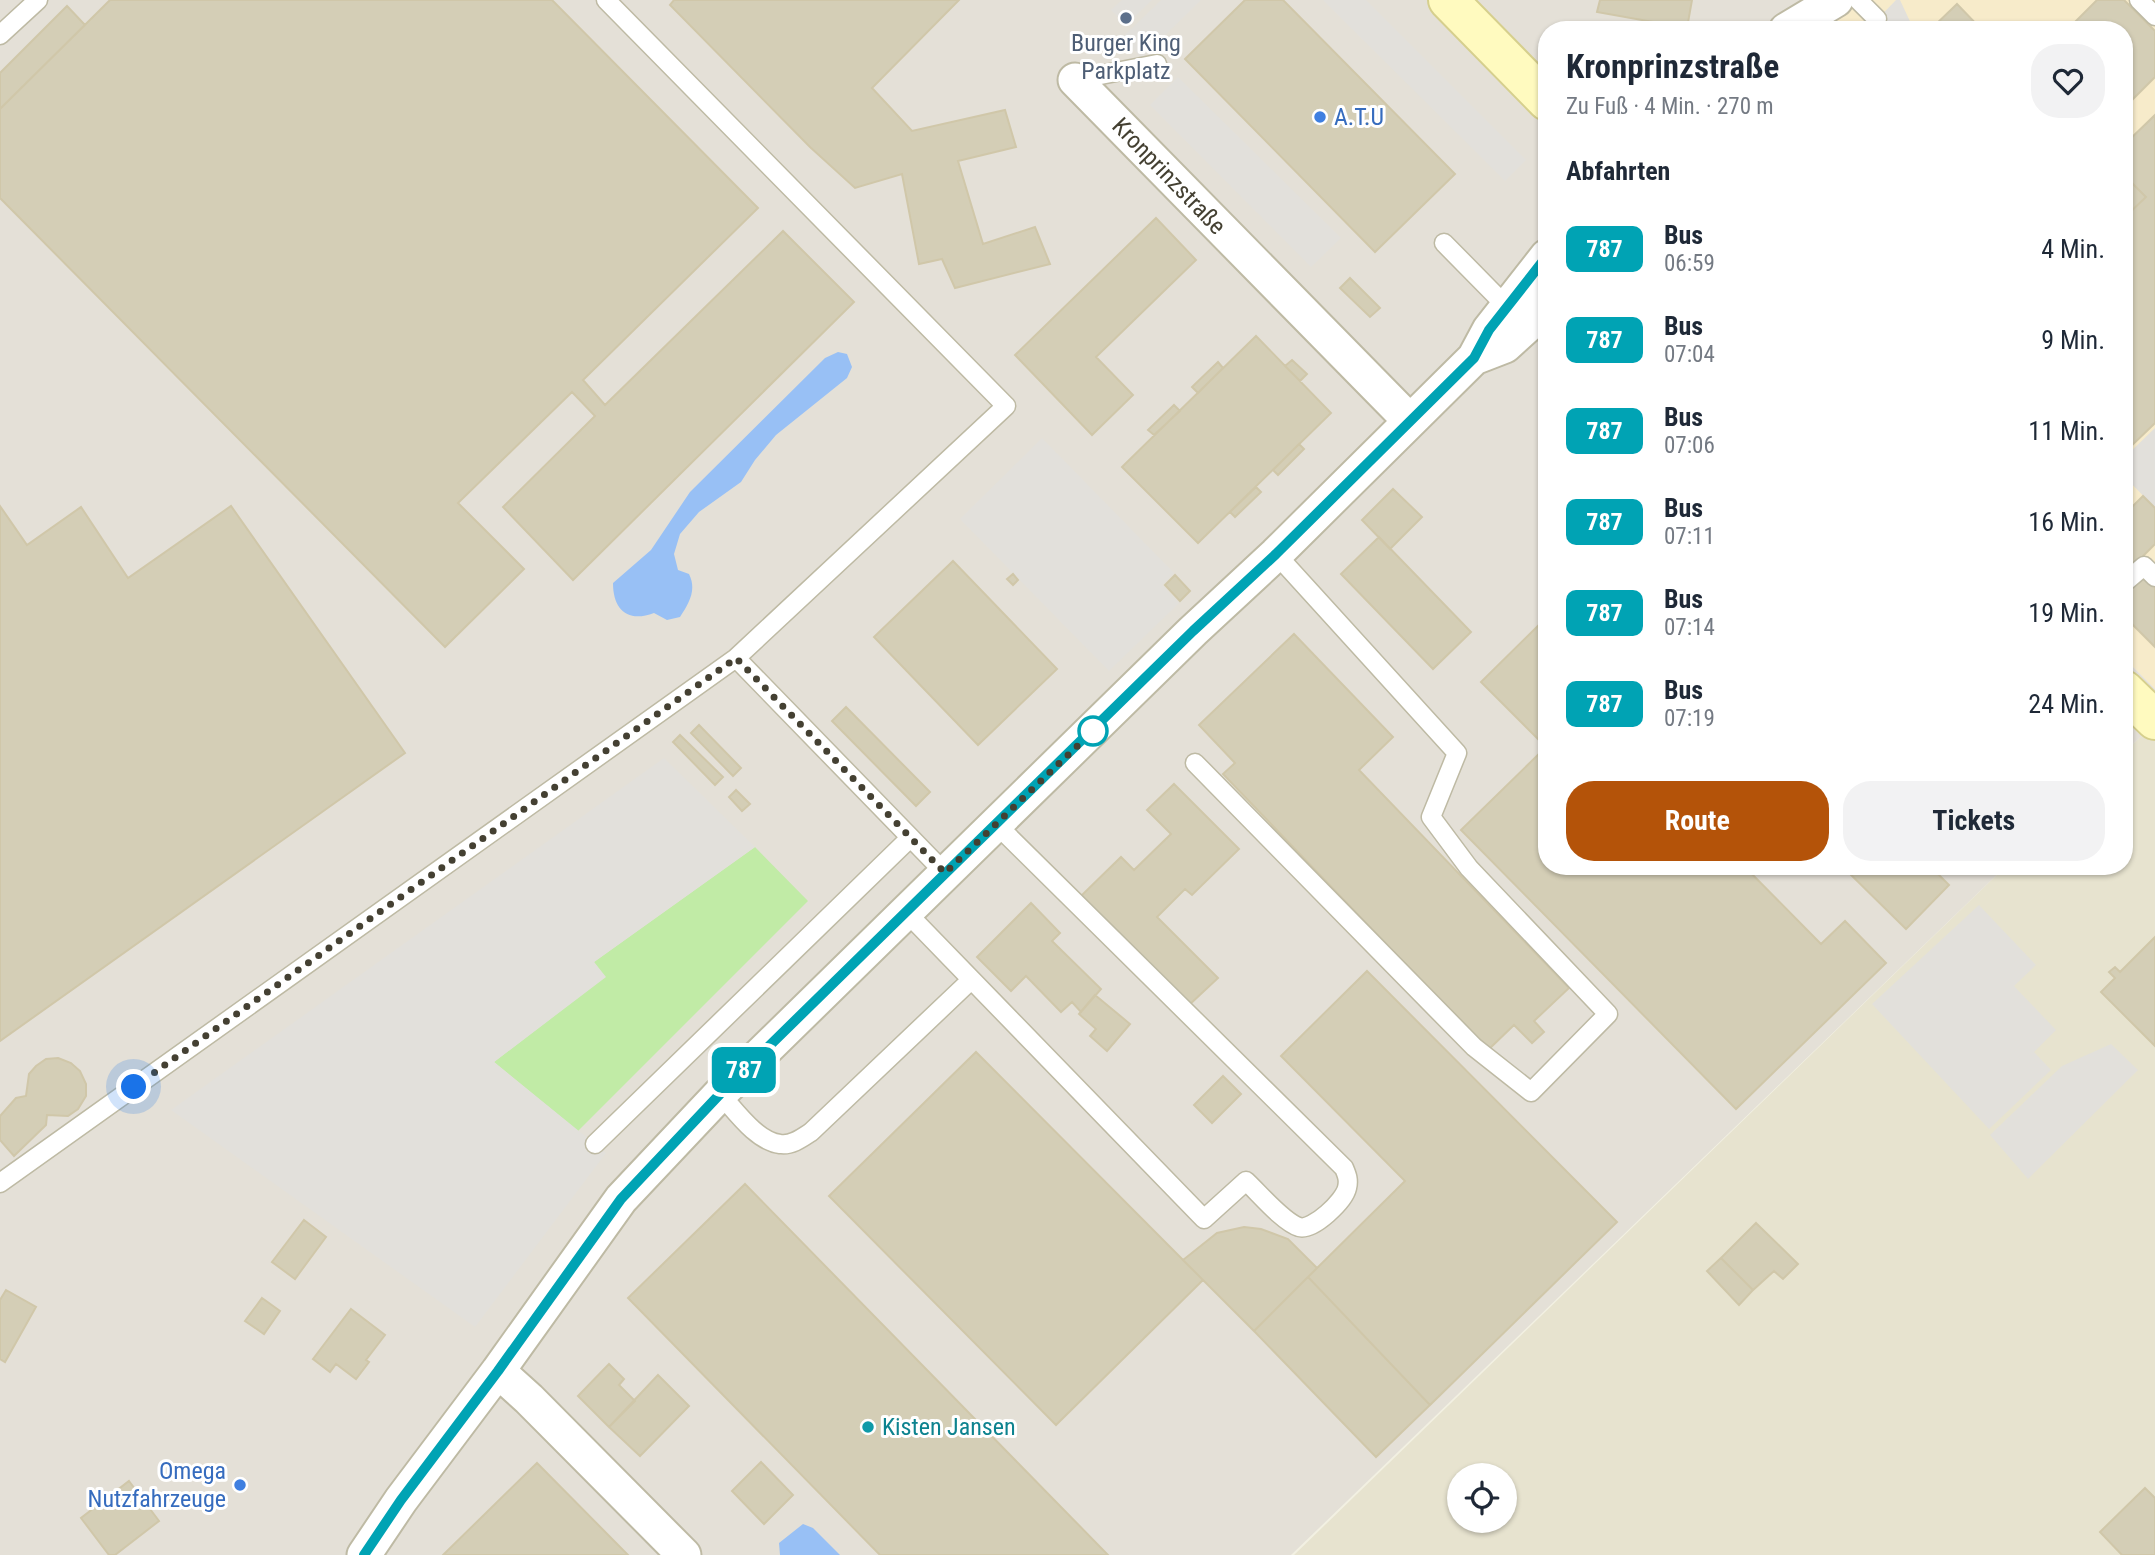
<!DOCTYPE html>
<html lang="de">
<head>
<meta charset="utf-8">
<style>
  body { margin:0; font-family:"Roboto Condensed",sans-serif; background:#f2f2f3; color:#1f2937; height:100vh; display:flex; flex-direction:column; font-size:26px; white-space:nowrap }
  * { box-sizing:border-box; margin:0 }
  p { font-size:23px; color:#747a83 }
  .icon { flex:none; width:38px; height:38px; fill:none; stroke:currentColor; stroke-width:2; stroke-linecap:round; stroke-linejoin:round }
  .map { position:relative; flex:1; overflow:hidden }
  .sheet { position:absolute; left:1538px; top:21px; width:595px; height:854px; display:flex; flex-direction:column; background:#fff; border-radius:28px; box-shadow:0 2px 5px #0004 }
  .sheet>* { flex:none }
  .badge { padding:0 14px; border-radius:10px; font-size:24px; line-height:46px }
  .fabs { position:absolute; left:1447px; top:1463px; display:grid; gap:14px }
  .fabs a { display:grid; place-items:center; width:70px; height:70px; border-radius:50%; background:#fff; box-shadow:0 2px 5px #0004; font-size:35px }
  .you { position:absolute; width:35px; height:35px; margin:-18px; border:5px solid #fff; border-radius:50%; background:#1a73e8; box-shadow:0 0 0 10px #1a73e833 }
  .map>.badge { position:absolute; translate:-50% -50%; box-shadow:0 0 0 4px #fff }
  h2 { padding:0 28px; font-size:26px; line-height:63px }
  .round { display:grid; place-items:center; flex:none; width:74px; height:74px; border-radius:28px; background:#f2f2f3 }
  .summary { display:flex; align-items:center; justify-content:space-between; height:119px; padding:0 28px }
  h1 { font-size:33px; font-weight:700; line-height:52px }
  .button { display:flex; gap:14px; margin-top:auto; padding:14px 28px }
  .button a { flex:1; height:80px; border-radius:28px; background:#b45309; color:#fff; font-size:28px; font-weight:700; line-height:80px; text-align:center }
  .button a+a { background:#f2f2f3; color:#1f2937 }
  ul { padding:0; list-style:none }
  li { display:flex; align-items:center; gap:21px; height:91px; padding:0 28px }
  li div { flex:1 }
  li b { display:block; font-size:26px }
  li em { font-style:normal }
  li .badge { min-width:77px; font-weight:700; text-align:center }
  .map>svg:first-child { display:block }
</style>
</head>
<body>
<div class="map">
<svg width="2155" height="1555" viewBox="0 0 2155 1555">
  <rect width="100%" height="100%" fill="#f2f0e2"/>
  <path fill="#e7e3cf" fill-rule="evenodd" d="M2155,723V1555H1294L2006,866H2124L2125,752ZM1460,1475H1505V1521H1460Z"/>
  <path fill="#f7ebca" d="M1852,0H2155V689L2124,658V30H1819Z"/>
  <path fill="#e4e0d7" d="M0,0H1852L1819,30H1547V866H2006L1291,1555H0Z
    M2124,658L2155,689V723L2125,752Z"/>
  <path fill="#c1eba6" d="M755,847L808,901L578,1131L494,1062L605,977L594,962Z"/>
  <path fill="#e2e0db" d="M1122,0H1152L1126,25L1111,10Z
    M1161,0H1201L1142,58L1122,38Z
    M1323,0H1366L1526,160L1505,181Z
    M1896,0H1900L1914,30H1867Z
    M1178,77L1341,238L1311,267L1150,105Z
    M2155,428V508L2125,477L2124,458Z
    M1042,438L1174,573L1162,585L1179,603L1109,671L960,519Z
    M664,758L755,847L594,962L606,977L494,1062L606,1153L475,1327L171,1110Z
    M1979,905L2036,965L2014,986L2056,1030L2034,1052L2051,1070L1989,1129L1872,1004Z
    M2111,1044L2138,1070L2028,1179L1990,1135L2062,1066Z"/>
  <path fill="#98c0f5" d="M838,352L847,354L852,367L847,378L776,435L755,460L741,482L699,512L680,534L674,554L678,570L689,574C697,590 689,603 680,617L667,620L654,613C628,623 613,610 613,583L651,550L690,492L825,358Z
    M803,1524L813,1528L840,1555H780L779,1543Z"/>
  <path fill="#d4ceb6" stroke="#d0c7a9" stroke-width="2" d="M110,0H552L758,208L583,380L605,405L783,231L854,302L573,580L503,507L595,416L572,392L458,503L524,569L445,647L0,198V109Z
    M674,0H959L872,88L912,131L1005,110L1016,147L958,161L983,244L1035,227L1050,264L955,288L942,259L919,264L902,174L855,188L810,147L670,5Z
    M1245,0H1283L1455,174L1375,252L1185,59Z
    M1600,0H1692L1687,28L1597,12Z
    M2097,0H2124L2155,31V77L2124,108V30H2067Z
    M1957,4L1982,30H1930Z
    M67,6L85,25L0,109V73Z
    M2155,115V423L2124,453V218L2146,197L2124,175V145Z
    M2124,175L2146,197L2124,218Z
    M1156,218L1196,260L1096,357L1133,395L1092,435L1015,355Z
    M1350,278L1380,308L1370,317L1340,288Z
    M1256,336L1331,413L1198,543L1122,467Z
    M1292,360L1307,374L1300,381L1285,366Z
    M1218,362L1223,368L1198,393L1192,387Z
    M1174,405L1180,411L1154,435L1148,430Z
    M1299,444L1304,449L1278,475L1273,470Z
    M1256,487L1261,492L1235,517L1230,512Z
    M1393,489L1422,517L1390,549L1362,520Z
    M2143,496L2155,508V544L2124,575V515Z
    M0,506L27,545L81,507L128,578L231,506L405,753L0,1041Z
    M1379,537L1471,632L1433,669L1341,574Z
    M953,561L1057,669L978,745L874,637Z
    M2155,563V647L2124,616V593Z
    M1013,574L1018,580L1013,585L1007,579Z
    M1175,575L1190,591L1180,601L1165,585Z
    M1547,617V866H1744L1821,944L1845,921L1886,963L1736,1109L1461,830L1546,747L1481,682Z
    M1294,634L1393,737L1359,770L1569,988L1534,1021L1544,1032L1532,1043L1514,1025L1488,1050L1223,774L1235,763L1199,725Z
    M846,707L930,792L916,806L832,721Z
    M699,725L741,768L733,776L691,733Z
    M680,735L723,777L715,785L673,742Z
    M1174,784L1239,849L1192,895L1185,889L1157,917L1218,978L1189,1005L1081,896L1121,857L1134,870L1171,834L1147,810Z
    M736,790L750,804L742,811L729,797Z
    M1842,866H1930L1949,885L1906,929Z
    M1031,903L1060,933L1052,941L1101,989L1081,1012L1072,1002L1061,1012L1026,976L1011,991L977,957Z
    M2155,937V1046L2101,992L2115,978L2109,972L2115,967L2120,972Z
    M1367,971L1617,1222L1430,1405L1308,1277L1405,1181L1281,1056Z
    M1095,995L1130,1024L1107,1051L1090,1036L1096,1029L1079,1014Z
    M976,1052L1203,1280L1056,1425L829,1196Z
    M58,1058L71,1063L80,1071L86,1084V1096L78,1109L68,1116L47,1115L46,1125L14,1156L0,1140V1116L16,1098L26,1096L29,1074L36,1066L46,1059Z
    M1223,1076L1241,1094L1212,1123L1194,1105Z
    M745,1184L1108,1555H880L628,1298Z
    M304,1220L326,1237L295,1279L272,1262Z
    M1756,1223L1798,1264L1783,1279L1774,1271L1753,1290L1721,1258Z
    M1244,1227L1261,1229L1288,1239L1317,1268L1254,1331L1183,1260L1217,1233Z
    M1721,1258L1753,1290L1739,1305L1707,1271Z
    M1308,1277L1430,1405L1376,1457L1254,1331Z
    M6,1290L36,1307L5,1362L0,1359V1300Z
    M262,1298L280,1311L264,1334L245,1321Z
    M351,1309L385,1335L366,1360L369,1362L356,1379L336,1364L330,1372L313,1359Z
    M609,1364L624,1379L619,1385L635,1401L609,1427L578,1396Z
    M658,1375L689,1406L640,1456L609,1427Z
    M761,1462L793,1495L764,1524L732,1491Z
    M537,1463L628,1555H443Z
    M129,1481L159,1521L115,1555H109L81,1518Z
    M2145,1488L2155,1498V1555H2122L2100,1532Z"/>
  <g fill="none" stroke-linecap="round" stroke-linejoin="round">
    <g stroke="#bebaa4" stroke-width="21">
      <path id="service" d="M1858,0L1877,19
        M2139,0L2155,16
        M0,35L38,0
        M1075,80L1157,64
        M1444,243L1508,308
        M2124,583L2144,566L2155,577
        M736,658L945,873
        M1195,763L1474,1047L1531,1092L1608,1014L1469,868L1431,817L1457,753L1276,554
        M906,912L1204,1219L1246,1181C1259,1193 1283,1222 1299,1227C1313,1231 1344,1201 1347,1188C1349,1180 1347,1175 1344,1168L997,825
        M720,1094C735,1110 756,1141 780,1144C791,1146 802,1138 811,1132L971,980
        M595,1144L910,838
        M0,1183L736,658L1006,406L606,0"/>
    </g>
    <g stroke="#bebaa4" stroke-width="37">
      <path id="minor" d="M1786,30L1836,0
        M1075,80L1410,421
        M1474,358L1505,346L1547,308
        M498,1371L529,1399L684,1555
        M364,1555L401,1500L498,1371L621,1199L720,1094L1193,631L1276,554L1474,358L1489,330L1547,256"/>
    </g>
    <g stroke="#d6cf8d" stroke-width="42">
      <path id="secondary" d="M1448,0L1547,101
        M2124,690L2155,720"/>
    </g>
    <use href="#service" stroke="#fff" stroke-width="18"/>
    <use href="#minor" stroke="#fff" stroke-width="33"/>
    <use href="#secondary" stroke="#fffabf" stroke-width="38"/>
  </g>
  <g fill="none" stroke-linecap="round" stroke-linejoin="round">
    <g stroke="#fff" stroke-width="16">
      <path id="line" d="M364,1555L401,1500L498,1371L621,1199L720,1094L1193,631L1276,554L1474,358L1489,330L1547,256"/>
    </g>
    <use href="#line" stroke="#00a3b4" stroke-width="10"/>
    <path stroke="#444032" stroke-width="7" stroke-dasharray="0 12.6" d="M134,1087L736,658L945,873L1095,729L1093,731"/>
  </g>
  <circle fill="#5c6f8a" stroke="#fff" stroke-width="2.5" cx="1126" cy="18" r="7"/>
  <g fill="#3f7fe0" stroke="#fff" stroke-width="2.5">
    <circle cx="1320" cy="117" r="7"/>
    <circle cx="240" cy="1485" r="7"/>
  </g>
  <circle fill="#fff" stroke="#00a3b4" stroke-width="3.5" cx="1093" cy="731" r="14"/>
  <circle fill="#0f9aa8" stroke="#fff" stroke-width="2.5" cx="868" cy="1427" r="7"/>
  <g text-anchor="middle" stroke-width="6" stroke-linejoin="round" paint-order="stroke">
    <g font-size="24" fill="#4e5e75" stroke="#fff">
      <text x="1126" y="51">Burger King<tspan x="1126" dy="28">Parkplatz</tspan></text>
    </g>
    <g font-size="24" fill="#366cbe" stroke="#fff" text-anchor="start">
      <text x="1334" y="125">A.T.U</text>
      <text x="226" y="1479" text-anchor="end">Omega<tspan x="226" dy="28">Nutzfahrzeuge</tspan></text>
    </g>
    <g font-size="24" fill="#444032" stroke="#fff">
      <text transform="translate(1169 176) rotate(46)" y="8">Kronprinzstraße</text>
    </g>
    <g font-size="24" fill="#0d838f" stroke="#fff" text-anchor="start">
      <text x="882" y="1435">Kisten Jansen</text>
    </g>
  </g>
</svg>
<div class="fabs">
<a><svg class="icon" aria-label="locate" viewBox="0 0 24 24"><circle cx="12" cy="12" r="6"/><path d="M12 2v4M12 18v4M2 12h4M18 12h4"/></svg></a>
</div>
<div class="you" style="left:134px;top:1087px"></div>
<b class="badge" style="left:744px;top:1070px;background:#00a3b4;color:#fff">787</b>
<section class="sheet">
<div class="summary"><div><h1>Kronprinzstraße</h1><p>Zu Fuß · 4 Min. · 270 m</p></div><a class="round"><svg class="icon" aria-label="heart" viewBox="0 0 24 24"><path d="M12 20l-8-8c-3-5 5-10 8-4 3-6 11-1 8 4z"/></svg></a></div>
<h2>Abfahrten</h2>
<ul>
<li><span class="badge" style="background:#00a3b4;color:#fff">787</span><div><b>Bus</b><p>06:59</p></div><em>4 Min.</em></li>
<li><span class="badge" style="background:#00a3b4;color:#fff">787</span><div><b>Bus</b><p>07:04</p></div><em>9 Min.</em></li>
<li><span class="badge" style="background:#00a3b4;color:#fff">787</span><div><b>Bus</b><p>07:06</p></div><em>11 Min.</em></li>
<li><span class="badge" style="background:#00a3b4;color:#fff">787</span><div><b>Bus</b><p>07:11</p></div><em>16 Min.</em></li>
<li><span class="badge" style="background:#00a3b4;color:#fff">787</span><div><b>Bus</b><p>07:14</p></div><em>19 Min.</em></li>
<li><span class="badge" style="background:#00a3b4;color:#fff">787</span><div><b>Bus</b><p>07:19</p></div><em>24 Min.</em></li>
</ul>
<div class="button"><a>Route</a><a>Tickets</a></div>
</section>
</div>
</body>
</html>
